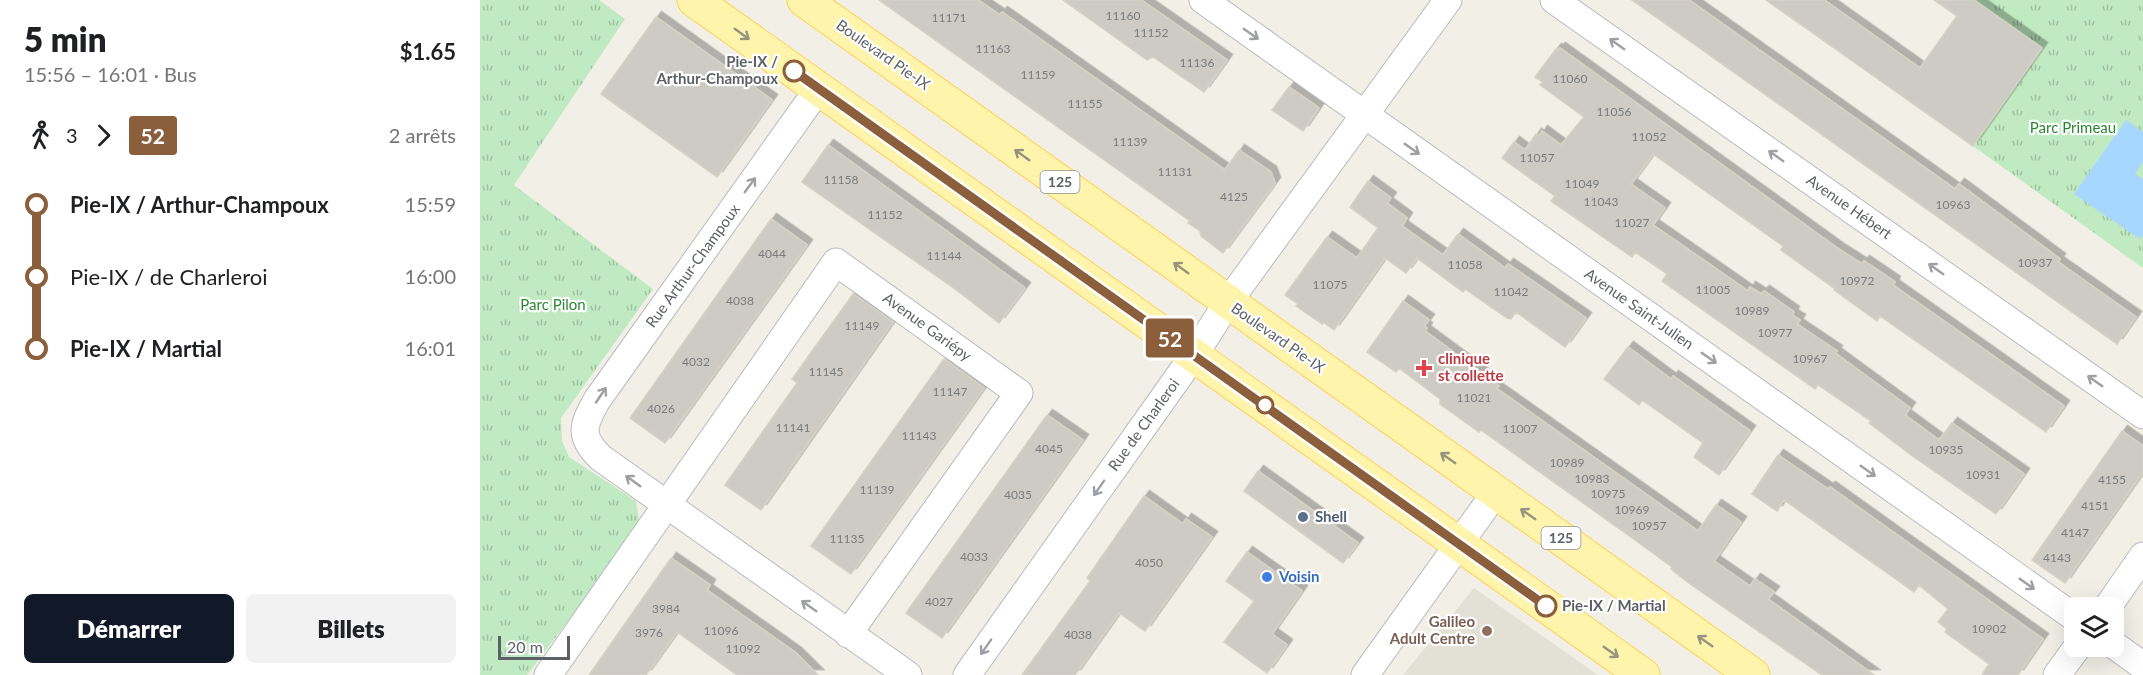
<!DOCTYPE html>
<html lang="fr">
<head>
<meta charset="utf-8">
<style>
  body { margin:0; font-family:Lato,sans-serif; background:#f2f2f2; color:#202124; height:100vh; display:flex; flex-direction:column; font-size:22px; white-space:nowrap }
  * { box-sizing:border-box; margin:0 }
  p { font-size:20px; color:#757577 }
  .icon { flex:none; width:33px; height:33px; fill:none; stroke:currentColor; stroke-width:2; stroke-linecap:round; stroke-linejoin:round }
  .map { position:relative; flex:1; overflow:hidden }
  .drawer { display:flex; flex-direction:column; background:#fff; width:480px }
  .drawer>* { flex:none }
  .badge { padding:0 12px; border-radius:4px; font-size:21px; line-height:39px }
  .buttons { position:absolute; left:1584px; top:597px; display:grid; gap:12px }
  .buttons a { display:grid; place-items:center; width:60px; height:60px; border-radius:9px; background:#fff; box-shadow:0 6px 24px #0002; font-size:30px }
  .scale { position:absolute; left:18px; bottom:15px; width:72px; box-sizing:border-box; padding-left:6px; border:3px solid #5d6167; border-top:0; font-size:16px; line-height:21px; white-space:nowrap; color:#5d6167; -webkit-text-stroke:4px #fff; paint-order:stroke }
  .map>.badge { position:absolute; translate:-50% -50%; box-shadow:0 0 0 3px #fff }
  .legs { display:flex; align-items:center; gap:9px; height:66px; padding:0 24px; font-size:20px }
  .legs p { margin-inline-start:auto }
  .head { display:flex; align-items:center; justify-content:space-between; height:102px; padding:0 24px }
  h1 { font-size:33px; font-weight:800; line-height:45px }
  .action { display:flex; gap:12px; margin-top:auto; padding:12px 24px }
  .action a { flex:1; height:69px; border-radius:9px; background:#111827; color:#fff; font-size:24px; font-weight:800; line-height:69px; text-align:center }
  .action a+a { background:#f2f2f2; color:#202124 }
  ul { padding:0 24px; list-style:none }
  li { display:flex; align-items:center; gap:21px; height:72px; font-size:22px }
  li i { display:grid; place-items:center; width:9px; height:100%; margin:0 8px; background:currentColor }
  li i::after { content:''; width:15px; height:15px; margin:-8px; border:4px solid; border-radius:50%; background:#fff }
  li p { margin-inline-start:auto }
  li:first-child i { background:linear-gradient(#0000 50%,currentColor 0) }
  li:last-child i { background:linear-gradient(currentColor 50%,#0000 0) }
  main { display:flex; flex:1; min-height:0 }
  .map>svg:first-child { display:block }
</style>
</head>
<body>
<main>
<section class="drawer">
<div class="head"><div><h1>5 min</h1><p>15:56 – 16:01 · Bus</p></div><b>$1.65</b></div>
<div class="legs"><svg class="icon" aria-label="walk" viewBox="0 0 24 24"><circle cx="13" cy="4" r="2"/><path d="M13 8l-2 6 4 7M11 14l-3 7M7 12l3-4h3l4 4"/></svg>3<svg class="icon" aria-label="forward" viewBox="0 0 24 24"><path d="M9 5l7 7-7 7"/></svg><b class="badge" style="background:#8b5e3c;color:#fff">52</b><p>2 arrêts</p></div>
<ul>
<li><i style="color:#8b5e3c"></i><b>Pie-IX / Arthur-Champoux</b><p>15:59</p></li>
<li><i style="color:#8b5e3c"></i><span>Pie-IX / de Charleroi</span><p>16:00</p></li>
<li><i style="color:#8b5e3c"></i><b>Pie-IX / Martial</b><p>16:01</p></li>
</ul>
<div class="action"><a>Démarrer</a><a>Billets</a></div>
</section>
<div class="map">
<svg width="1663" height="675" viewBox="0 0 1663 675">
  <defs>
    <pattern id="park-tufts" width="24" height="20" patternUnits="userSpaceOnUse" patternTransform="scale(1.5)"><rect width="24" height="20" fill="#c0eac1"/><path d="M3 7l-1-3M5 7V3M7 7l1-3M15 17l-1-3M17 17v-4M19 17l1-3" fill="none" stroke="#9fc1a1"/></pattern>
    <filter id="shadow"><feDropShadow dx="5.5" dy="-5.5" stdDeviation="0" flood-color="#0004"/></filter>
  </defs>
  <rect width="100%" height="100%" fill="#f1efe6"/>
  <path fill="#e3e1d6" d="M994,588L1118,675H923Z"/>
  <path fill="url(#park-tufts)" d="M0,0H119L145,19L34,185L173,289L81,418L82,441L89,457L156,501L160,526L47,675H0Z
    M1494,0H1663V268L1493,146L1562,49Z"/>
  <path fill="#a7d7ff" d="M1646,120L1663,132V162L1655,174L1663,179V235L1660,239L1594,194Z"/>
  <path fill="#cecbc4" stroke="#d6d1c3" stroke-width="1.5" filter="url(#shadow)" d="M399,0H498L520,15L522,12L745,170L759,150L791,172L795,183L743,253L721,236L720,231L708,223L710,221Z
    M583,0H661L747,60L724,92L673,57L667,60Z
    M1152,0H1209L1475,189L1479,184L1580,259L1578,262L1656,317L1637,344Z
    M1286,0H1344L1440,68L1477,16L1454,0H1494L1562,48L1493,146Z
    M176,17L292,100L237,177L121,94Z
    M1080,48L1360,250L1382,264L1384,261L1402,273L1415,282L1413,285L1584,406L1566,432L1400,316L1397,321L1354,290L1355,289L1301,250L1303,246L1173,154L1151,184L1185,208L1173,225L1268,291L1270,287L1281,294L1284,291L1314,312L1312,315L1320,320L1317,324L1357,351L1355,353L1430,408L1425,415L1459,440L1472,423L1544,474L1516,514L1431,455L1389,423L1391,421L1338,385L1335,389L1182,281L1187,274L1155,252L1152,257L1071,201L1075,196L1022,158L1034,142L1045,150L1056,134L1059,136L1062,131L1081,145L1104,117L1060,85L1063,82L1055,77L1076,49L1078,50Z
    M809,87L839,108L823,131L792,110Z
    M348,145L545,288L519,323L475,289L322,182Z
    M888,181L911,198L907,203L927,218L922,226L963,255L978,234L1025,268L1028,264L1106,318L1085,347L1036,312L1031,319L1027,318L985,289L983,292L937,258L926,273L905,258L854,330L843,322L842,324L816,306L818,304L805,295L847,237L877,258L898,228L870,207Z
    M291,219L327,245L185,443L150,418Z
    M373,294L413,322L281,510L245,485L317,383L312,379Z
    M923,301L949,320L944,326L947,328L945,331L1019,386L1016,388L1218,531L1236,505L1261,522L1234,561L1270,586L1275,579L1294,592L1288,599L1394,675H1342L1210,584L1191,569L1192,567L1148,535L1001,430L999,432L960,404V399L919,368L916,372L887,352Z
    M1148,347L1191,379L1193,376L1270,431L1239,475L1214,457L1223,443L1162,400L1159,405L1124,379Z
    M464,359L504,388L371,574L331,546Z
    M567,415L603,440L462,638L426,613Z
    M1642,431L1663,446V472L1585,583L1552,560Z
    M1298,455L1348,489L1350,487L1563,639L1538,675H1502L1509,664L1465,632L1467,629L1458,622L1468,609L1439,585L1434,592L1304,500L1297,511L1272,494Z
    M778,471L878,543L863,563L764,491Z
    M664,496L703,524L706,519L732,537L665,631L639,613L595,675H542L610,581L607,578Z
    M767,552L822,591L792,634L807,645L787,673L744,642L774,601L746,581Z
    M191,558L230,585L227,590L316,653L338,675H257L197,632L166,675H109Z"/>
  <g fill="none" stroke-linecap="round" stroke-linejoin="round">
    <g stroke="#b8bbc0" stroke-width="29">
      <path id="minor" d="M723,0L1594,617
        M1074,0L1663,415
        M339,88L117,400C103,425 98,436 121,458L428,675
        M1627,608L1663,556
        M1634,645L1663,666
        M68,675L356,262L539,393L368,634
        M487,675L714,355L748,302L968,0
        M885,675L1016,492
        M1577,675L1598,646"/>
    </g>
    <g stroke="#fed252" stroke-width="35">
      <path id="major" d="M214,0L1163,675
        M324,0L1273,675"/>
    </g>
    <use href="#minor" stroke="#fff" stroke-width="27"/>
    <use href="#major" stroke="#fff4ac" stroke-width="33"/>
  </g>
  <defs><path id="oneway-shaft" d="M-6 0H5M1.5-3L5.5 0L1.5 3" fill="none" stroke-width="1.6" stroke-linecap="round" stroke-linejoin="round" transform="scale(1.5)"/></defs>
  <g stroke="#96947f">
    <use href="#oneway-shaft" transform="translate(262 34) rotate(36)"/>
    <use href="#oneway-shaft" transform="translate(542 155) rotate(-144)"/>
    <use href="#oneway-shaft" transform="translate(701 268) rotate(-144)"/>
    <use href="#oneway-shaft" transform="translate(968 458) rotate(-145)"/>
    <use href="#oneway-shaft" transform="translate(1048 514) rotate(-145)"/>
    <use href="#oneway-shaft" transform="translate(1225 641) rotate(-145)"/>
    <use href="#oneway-shaft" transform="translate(1131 652) rotate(35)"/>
  </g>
  <g stroke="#9ea0a4">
    <use href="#oneway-shaft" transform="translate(771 34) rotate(35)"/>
    <use href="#oneway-shaft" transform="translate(1137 44) rotate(-145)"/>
    <use href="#oneway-shaft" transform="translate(932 149) rotate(35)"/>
    <use href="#oneway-shaft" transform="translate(1296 156) rotate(-145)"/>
    <use href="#oneway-shaft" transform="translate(270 185) rotate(-54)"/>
    <use href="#oneway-shaft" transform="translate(1456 269) rotate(-145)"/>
    <use href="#oneway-shaft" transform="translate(1229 358) rotate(35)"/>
    <use href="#oneway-shaft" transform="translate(1615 381) rotate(-145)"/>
    <use href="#oneway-shaft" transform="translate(121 395) rotate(-56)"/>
    <use href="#oneway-shaft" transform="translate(1388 471) rotate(35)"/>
    <use href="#oneway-shaft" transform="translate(153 481) rotate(-144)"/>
    <use href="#oneway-shaft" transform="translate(619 488) rotate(125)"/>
    <use href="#oneway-shaft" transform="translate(1547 584) rotate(35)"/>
    <use href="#oneway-shaft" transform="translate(329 606) rotate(-145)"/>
    <use href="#oneway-shaft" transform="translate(506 647) rotate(125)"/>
  </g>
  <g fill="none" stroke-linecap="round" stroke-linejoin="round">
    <g stroke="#fff" stroke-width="14">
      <path id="line-1" d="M314,71L1066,606"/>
    </g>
    <use href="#line-1" stroke="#8b5e3c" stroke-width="9"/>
  </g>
  <g fill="#fff" stroke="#8b5e3c" stroke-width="3">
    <circle cx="314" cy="71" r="10"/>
    <circle cx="785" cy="405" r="8"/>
    <circle cx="1066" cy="606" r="10"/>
  </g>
  <path fill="#e0444e" stroke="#fff" stroke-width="2" d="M941 359h6v6h6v6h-6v6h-6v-6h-6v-6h6z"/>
  <circle fill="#5c6f8a" stroke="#fff" stroke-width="2" cx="823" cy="517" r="6"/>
  <circle fill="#3f7fe0" stroke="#fff" stroke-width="2" cx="787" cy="577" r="6"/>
  <circle fill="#8d6e63" stroke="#fff" stroke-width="2" cx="1007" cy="631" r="6"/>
  <g text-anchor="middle" stroke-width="4.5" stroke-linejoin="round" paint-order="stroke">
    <g font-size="12" fill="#797c7e">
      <text x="643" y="20">11160</text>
      <text x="469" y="22">11171</text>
      <text x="671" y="37">11152</text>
      <text x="513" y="53">11163</text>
      <text x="717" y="67">11136</text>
      <text x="558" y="79">11159</text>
      <text x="1090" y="83">11060</text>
      <text x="605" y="108">11155</text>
      <text x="1134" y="116">11056</text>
      <text x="1169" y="141">11052</text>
      <text x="650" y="146">11139</text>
      <text x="1057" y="162">11057</text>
      <text x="695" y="176">11131</text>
      <text x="361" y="184">11158</text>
      <text x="1102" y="188">11049</text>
      <text x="754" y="201">4125</text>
      <text x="1121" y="206">11043</text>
      <text x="1473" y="209">10963</text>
      <text x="405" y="219">11152</text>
      <text x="1152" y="227">11027</text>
      <text x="292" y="258">4044</text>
      <text x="464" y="260">11144</text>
      <text x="1555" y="267">10937</text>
      <text x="985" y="269">11058</text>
      <text x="1377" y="285">10972</text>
      <text x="850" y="289">11075</text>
      <text x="1233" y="294">11005</text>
      <text x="1031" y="296">11042</text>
      <text x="260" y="305">4038</text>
      <text x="1272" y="315">10989</text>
      <text x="382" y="330">11149</text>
      <text x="1295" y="337">10977</text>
      <text x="1330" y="363">10967</text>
      <text x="216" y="366">4032</text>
      <text x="346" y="376">11145</text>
      <text x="470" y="396">11147</text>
      <text x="994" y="402">11021</text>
      <text x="181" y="413">4026</text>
      <text x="313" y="432">11141</text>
      <text x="1040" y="433">11007</text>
      <text x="439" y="440">11143</text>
      <text x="569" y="453">4045</text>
      <text x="1466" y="454">10935</text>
      <text x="1087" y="467">10989</text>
      <text x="1503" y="479">10931</text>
      <text x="1112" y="483">10983</text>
      <text x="1632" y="484">4155</text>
      <text x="397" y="494">11139</text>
      <text x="1128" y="498">10975</text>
      <text x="538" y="499">4035</text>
      <text x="1615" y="510">4151</text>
      <text x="1152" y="514">10969</text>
      <text x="1169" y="530">10957</text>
      <text x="1595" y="537">4147</text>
      <text x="367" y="543">11135</text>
      <text x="494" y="561">4033</text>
      <text x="1577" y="562">4143</text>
      <text x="669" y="567">4050</text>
      <text x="459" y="606">4027</text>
      <text x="186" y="613">3984</text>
      <text x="1509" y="633">10902</text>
      <text x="241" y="635">11096</text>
      <text x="169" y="637">3976</text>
      <text x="598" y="639">4038</text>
      <text x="263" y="653">11092</text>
    </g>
    <g fill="#fff" stroke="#8e9095" stroke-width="1.5">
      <rect x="560.5" y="171" width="39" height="22" rx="4.5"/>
      <rect x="1061.5" y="527" width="39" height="22" rx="4.5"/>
    </g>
    <g font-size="14" font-weight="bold" fill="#5d6167">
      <text x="580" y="187">125</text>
      <text x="1081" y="543">125</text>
    </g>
    <g font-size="15" fill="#5d6167" stroke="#fff">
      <text transform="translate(403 55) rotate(35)" y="5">Boulevard Pie-IX</text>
      <text transform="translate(1369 207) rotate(35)" y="5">Avenue Hébert</text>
      <text transform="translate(213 266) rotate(-54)" y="5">Rue Arthur-Champoux</text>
      <text transform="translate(1159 309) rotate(35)" y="5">Avenue Saint-Julien</text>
      <text transform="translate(447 327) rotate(36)" y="5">Avenue Gariépy</text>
      <text transform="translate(798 338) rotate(35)" y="5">Boulevard Pie-IX</text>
      <text transform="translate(664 425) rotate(-54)" y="5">Rue de Charleroi</text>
    </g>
    <g font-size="15" font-weight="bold" fill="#5d6167" stroke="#fff" text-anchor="end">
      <text x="298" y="67">Pie-IX /<tspan x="298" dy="17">Arthur-Champoux</tspan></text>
      <text x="1082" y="611" text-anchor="start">Pie-IX / Martial</text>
    </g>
    <g font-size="15" fill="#2d8633" stroke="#fff">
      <text x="1593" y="133">Parc Primeau</text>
      <text x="73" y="310">Parc Pilon</text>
    </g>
    <g font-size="15" font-weight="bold" fill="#be3a42" stroke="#fff" text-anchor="start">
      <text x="958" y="364">clinique<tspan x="958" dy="17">st collette</tspan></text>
    </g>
    <g font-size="15" font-weight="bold" fill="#4e5e75" stroke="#fff" text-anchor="start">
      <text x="835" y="522">Shell</text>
    </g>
    <g font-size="15" font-weight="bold" fill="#366cbe" stroke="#fff" text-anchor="start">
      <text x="799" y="582">Voisin</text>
    </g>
    <g font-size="15" font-weight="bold" fill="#785e54" stroke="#fff" text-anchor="end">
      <text x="995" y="627">Galileo<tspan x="995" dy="17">Adult Centre</tspan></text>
    </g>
  </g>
</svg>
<div class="buttons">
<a><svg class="icon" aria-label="layers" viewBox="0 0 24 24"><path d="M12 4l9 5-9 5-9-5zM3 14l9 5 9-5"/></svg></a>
</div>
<div class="scale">20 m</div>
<b class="badge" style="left:690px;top:338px;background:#8b5e3c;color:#fff">52</b>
</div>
</main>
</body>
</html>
